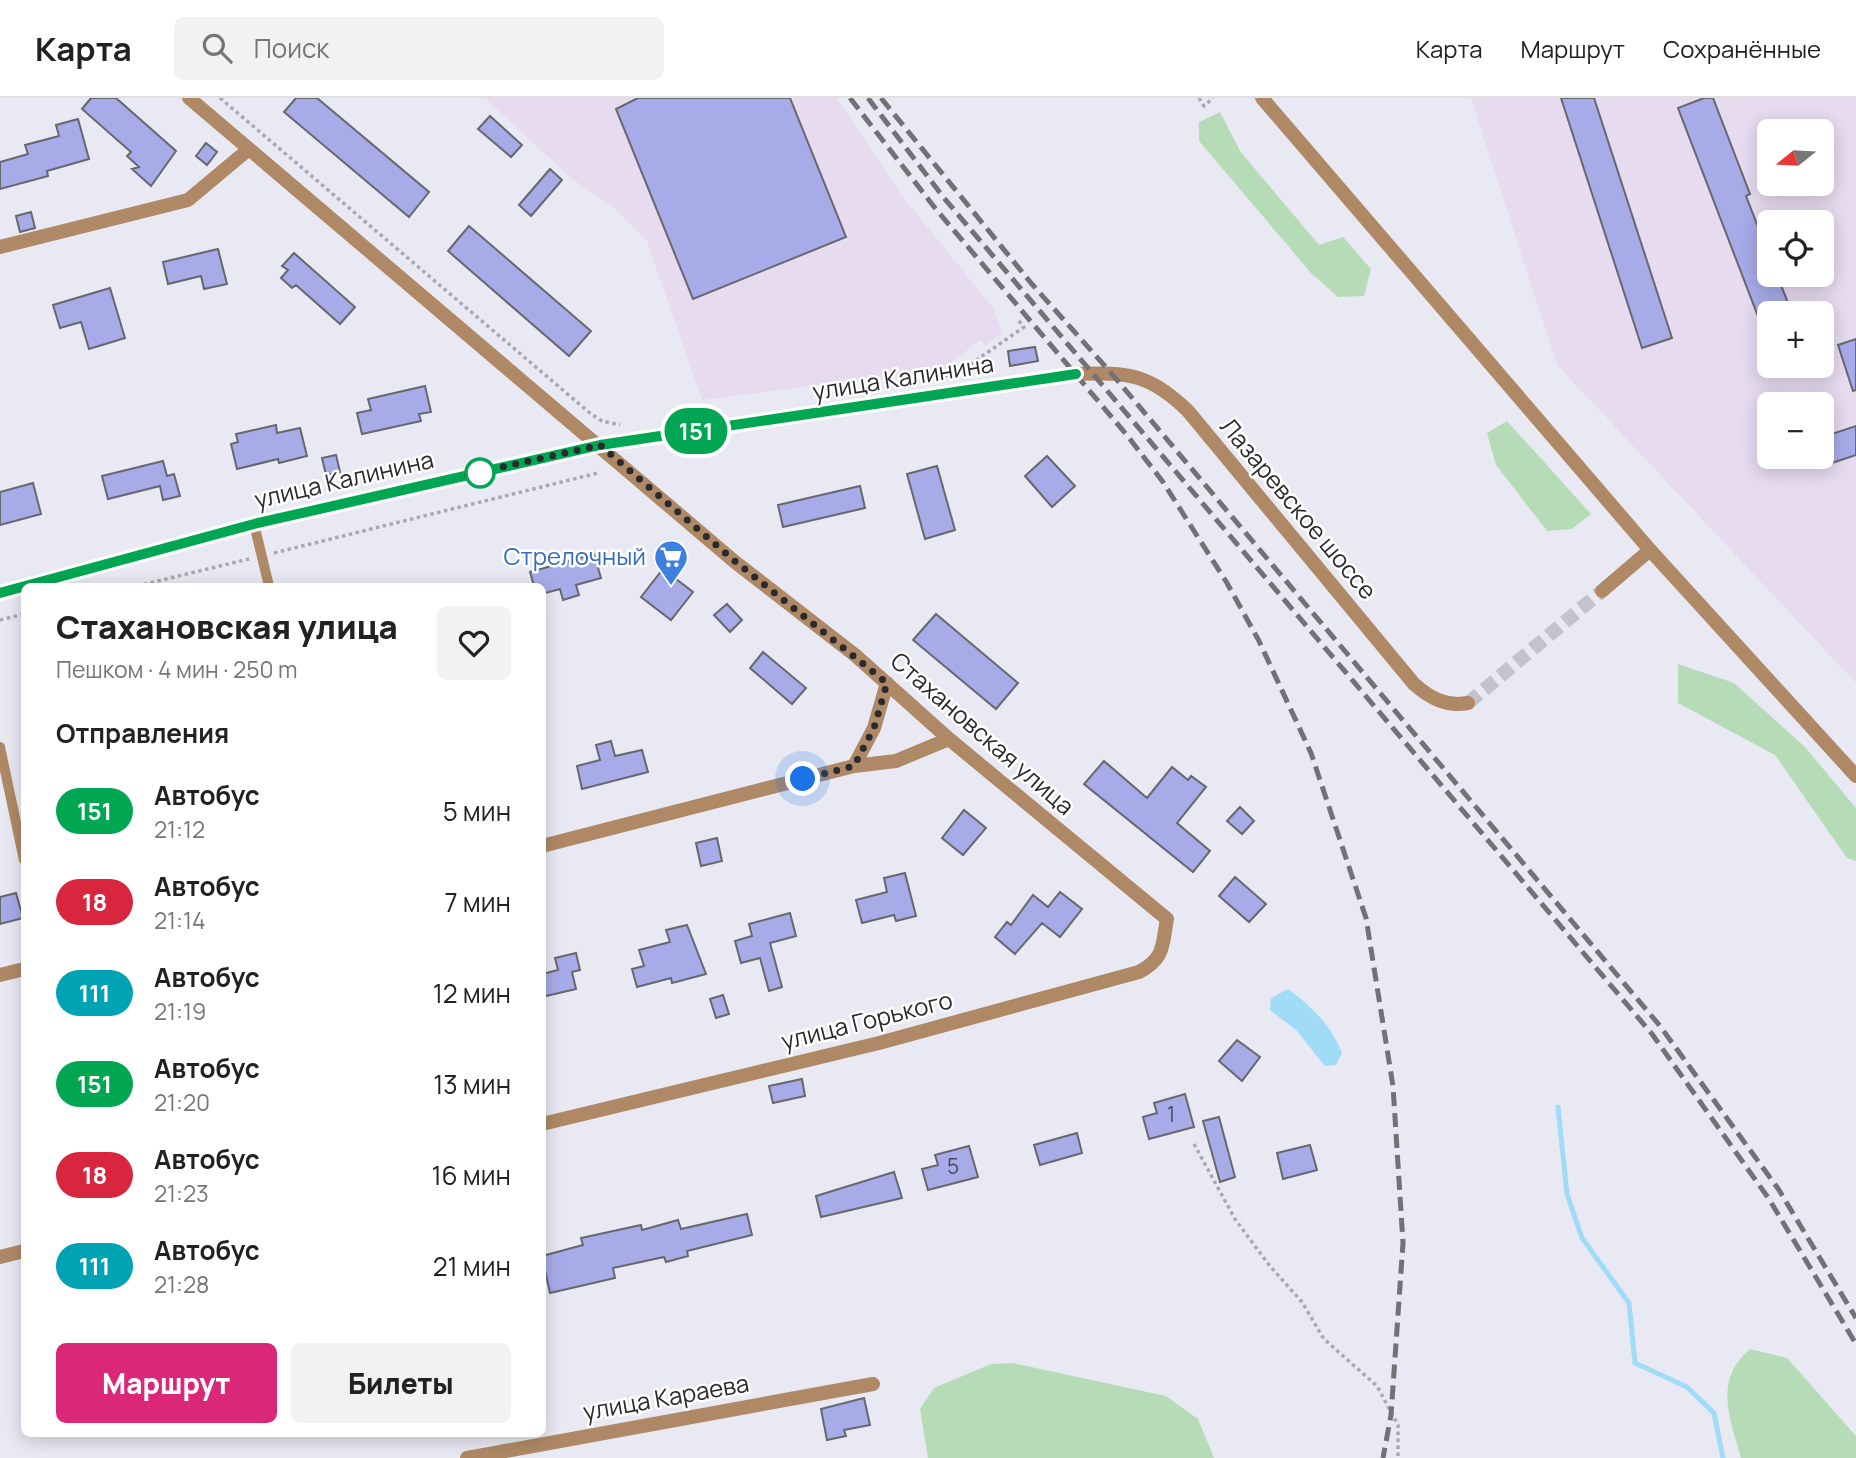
<!DOCTYPE html>
<html lang="ru">
<head>
<meta charset="utf-8">
<style>
  body { margin:0; font-family:Manrope,sans-serif; background:#f2f2f2; color:#222; height:100vh; display:flex; flex-direction:column; font-size:26px; white-space:nowrap }
  * { box-sizing:border-box; margin:0 }
  p { font-size:23px; color:#767676 }
  .icon { flex:none; width:38px; height:38px; fill:none; stroke:currentColor; stroke-width:2; stroke-linecap:round; stroke-linejoin:round }
  .map { position:relative; flex:1; overflow:hidden }
  .sheet { position:absolute; left:21px; top:485px; width:525px; height:854px; display:flex; flex-direction:column; background:#fff; border-radius:10px; box-shadow:0 4px 18px #0003 }
  .sheet>* { flex:none }
  .badge { padding:0 14px; border-radius:23px; font-size:24px; line-height:46px }
  .needle { width:46px; rotate:252deg }
  .buttons { position:absolute; left:1757px; top:21px; display:grid; gap:14px }
  .buttons a { display:grid; place-items:center; width:77px; height:77px; border-radius:10px; background:#fff; box-shadow:0 4px 18px #0003; font-size:35px }
  .you { position:absolute; width:35px; height:35px; margin:-18px; border:5px solid #fff; border-radius:50%; background:#1a73e8; box-shadow:0 0 0 10px #1a73e833 }
  .map>.badge { position:absolute; translate:-50% -50%; box-shadow:0 0 0 4px #fff }
  h2 { padding:0 35px; font-size:26px; line-height:63px }
  .round { display:grid; place-items:center; flex:none; width:74px; height:74px; border-radius:10px; background:#f2f2f2 }
  .overview { display:flex; align-items:center; justify-content:space-between; height:119px; padding:0 35px }
  h1 { font-size:33px; font-weight:800; line-height:52px }
  .button { display:flex; gap:14px; margin-top:auto; padding:14px 35px }
  .button a { flex:1; height:80px; border-radius:10px; background:#db2777; color:#fff; font-size:28px; font-weight:800; line-height:80px; text-align:center }
  .button a+a { background:#f2f2f2; color:#222 }
  ul { padding:0; list-style:none }
  li { display:flex; align-items:center; gap:21px; height:91px; padding:0 35px }
  li div { flex:1 }
  li b { display:block; font-size:26px }
  li em { font-style:normal }
  li .badge { min-width:77px; font-weight:700; text-align:center }
  header { display:flex; align-items:center; gap:42px; box-sizing:border-box; height:98px; padding:0 35px; background:#fff; border-bottom:2px solid #e0e0e0 }
  header strong { font-size:33px }
  nav { display:flex; gap:38px; margin-inline-start:auto; font-size:24px }
  .search { width:490px; height:63px; background:#f2f2f2; display:flex; align-items:center; gap:18px; box-sizing:border-box; padding:0 24px; border-radius:10px; color:#767676; font-size:26px }
  .map>svg:first-child { display:block }
</style>
</head>
<body>
<header>
<strong>Карта</strong>
<div class="search"><svg class="icon" aria-label="search" viewBox="0 0 24 24"><circle cx="10" cy="10" r="6"/><path d="M15 15l6 6"/></svg>Поиск</div>
<nav><a>Карта</a><a>Маршрут</a><a>Сохранённые</a></nav>
</header>
<div class="map">
<svg width="1856" height="1360" viewBox="0 0 1856 1360">
  <rect width="100%" height="100%" fill="#e8e9f2"/>
  <path fill="#e6dbef" fill-rule="evenodd" d="M485,0H837L902,98L994,211L1002,235L985,248L980,242L942,271L702,302L647,143L614,110L571,80Z
    M1471,0H1856V585L1557,267ZM1769,33H1822V86H1769ZM1769,124H1822V177H1769ZM1769,215H1822V268H1769ZM1769,306H1822V359H1769Z"/>
  <path fill="#b6dcb7" d="M1220,14L1240,53L1319,147L1343,139L1371,171L1364,198L1338,199L1311,175L1199,43V24Z
    M1507,323L1591,416L1572,431L1547,433L1496,367L1487,335Z
    M1678,566L1734,585L1805,649L1856,710V763L1847,760L1775,657L1678,605Z
    M1750,1251L1787,1260L1856,1338V1360H1741C1730,1321 1713,1282 1750,1251Z
    M1012,1265L1166,1298L1198,1321L1214,1360H928L920,1311L934,1290L991,1266Z"/>
  <path fill="#a1dcf7" d="M1288,891C1311,907 1332,929 1342,955L1336,967L1325,968L1296,932L1270,912L1271,900Z"/>
  <g fill="none" stroke-linecap="round" stroke-linejoin="round">
    <path stroke="#a1dcf7" stroke-width="5" d="M1558,1009L1567,1096L1582,1140L1629,1205L1635,1265L1687,1289L1714,1315L1723,1360"/>
  </g>
  <path fill="#a7abe8" stroke="#66676f" stroke-width="2" d="M91,0H116L176,53L151,88L132,71L139,69L127,58L131,54L82,11Z
    M296,0H317L429,94L409,119L284,14Z
    M638,0H790L846,139L693,201L616,11Z
    M1561,0H1594L1672,240L1642,250Z
    M1704,0H1713L1750,96L1746,98L1769,157V177H1777L1792,215H1769V247L1678,10Z
    M490,18L522,47L511,59L478,31Z
    M78,21L89,61L47,73L48,78L0,91V64L28,56L25,47L59,38L56,27Z
    M206,45L217,54L207,67L196,58Z
    M550,71L562,82L531,118L519,107Z
    M31,114L35,130L20,134L16,118Z
    M469,128L591,233L569,258L448,153Z
    M218,151L227,186L204,191L201,178L168,186L163,164Z
    M294,155L355,209L340,226L296,187L292,190L281,180L288,172L282,168Z
    M110,190L125,240L89,251L81,224L60,230L53,207Z
    M1856,241V292L1853,293L1838,247Z
    M1035,249L1038,263L1010,268L1008,253Z
    M425,288L431,314L419,316L421,323L362,336L357,315L371,312L368,301Z
    M276,327L277,335L300,330L307,358L279,365L278,361L237,371L231,346L238,344L236,336Z
    M1856,328V357L1832,365L1823,339Z
    M336,357L340,374L326,377L322,360Z
    M1047,358L1075,388L1052,409L1025,378Z
    M163,363L167,378L174,376L180,398L163,402L160,388L108,401L102,378Z
    M937,368L955,432L925,441L907,376Z
    M33,385L41,416L0,427V394Z
    M860,388L865,410L783,429L778,407Z
    M594,456L601,480L576,487L579,497L563,502L560,491L542,496V488H534L530,474Z
    M663,471L693,494L671,522L641,499Z
    M727,506L742,522L730,534L714,517Z
    M936,516L1018,585L996,611L913,542Z
    M763,554L806,590L792,606L750,570Z
    M611,643L615,658L642,652L648,674L582,691L577,668L600,662L596,647Z
    M1104,663L1147,700L1172,669L1188,682L1191,678L1206,689L1177,725L1210,753L1193,774L1084,686Z
    M1240,709L1254,723L1242,736L1227,723Z
    M964,712L986,730L963,757L942,740Z
    M717,740L722,763L701,768L696,745Z
    M905,775L916,818L896,823L894,817L862,825L856,802L887,794L884,780Z
    M1235,779L1266,806L1249,824L1219,798Z
    M1060,794L1082,811L1060,839L1042,825L1015,856L995,839L1007,824L1011,827L1033,797L1048,809Z
    M16,795L23,820L0,826V799Z
    M790,815L796,838L770,845L782,889L769,893L760,860L741,865L735,843L752,838L749,826Z
    M687,827L706,876L672,885L671,880L637,889L632,871L644,868L639,852L670,844L666,832Z
    M576,855L580,872L572,874L576,891L542,899V876L558,872L555,860Z
    M723,897L729,916L716,920L710,901Z
    M1237,942L1260,959L1242,983L1219,963Z
    M802,981L805,998L773,1005L769,988Z
    M1185,996L1194,1029L1149,1041L1143,1019L1157,1015L1154,1005Z
    M1219,1019L1235,1079L1220,1084L1203,1023Z
    M1077,1035L1082,1055L1040,1067L1034,1047Z
    M1310,1047L1317,1072L1283,1081L1277,1055Z
    M969,1048L978,1079L928,1092L922,1071L938,1067L935,1057Z
    M894,1074L902,1100L821,1119L816,1098Z
    M747,1116L752,1137L687,1153L688,1158L666,1164L664,1159L613,1170L615,1180L550,1195L542,1158L583,1147L581,1140L641,1127L642,1132L678,1122L681,1131Z
    M864,1300L870,1327L844,1332L846,1338L827,1342L821,1311Z"/>
  <g fill="none" stroke-linecap="round" stroke-linejoin="round">
    <path stroke="#c2c3cb" stroke-width="14" stroke-dasharray="14 7" stroke-linecap="butt" d="M1468,605L1602,493"/>
    <path stroke="#a8a9b0" stroke-width="3.5" stroke-dasharray="3.5 3.5" stroke-linecap="butt" d="M220,0L591,316L602,323L620,327
      M1199,0L1204,8L1213,0
      M945,278L961,273L1024,229L1018,222
      M274,455L598,375
      M137,488L249,461
      M0,522L24,516
      M1194,1046L1235,1121L1269,1167L1302,1204L1324,1241L1377,1288L1398,1327V1360"/>
    <path stroke="#af8966" stroke-width="10" d="M254,426L269,488
      M0,649L24,762"/>
    <path stroke="#af8966" stroke-width="14" d="M189,0L735,464L855,557L949,641L1167,821C1162,848 1165,860 1139,874L879,945L542,1026
      M1262,0L1650,452
      M0,149L188,102L249,51
      M854,668L874,630L887,585
      M542,748L854,668L896,663L949,641
      M0,877L24,871
      M0,1159L24,1153
      M467,1360L873,1286"/>
    <path stroke="#af8966" stroke-width="14" d="M1602,493L1650,452L1856,678
      M0,495L254,426L600,347L1076,276C1129,274 1150,276 1188,313L1414,586C1430,600 1446,609 1468,605"/>
    <path stroke="#717176" stroke-width="5" stroke-dasharray="14 7" stroke-linecap="butt" d="M850,0L935,110L1126,336L1163,384L1227,485L1259,543L1311,655L1366,820L1393,988L1403,1145L1391,1317L1383,1360
      M868,0L944,100L1652,936L1769,1101L1856,1246
      M881,0L1031,185L1112,276L1660,928L1779,1092L1856,1220"/>
  </g>
  <g fill="none" stroke-linecap="round" stroke-linejoin="round">
    <g stroke="#fff" stroke-width="16">
      <path id="line" d="M0,495L254,426L600,347L1076,276"/>
    </g>
    <use href="#line" stroke="#00a651" stroke-width="10"/>
    <path stroke="#2a2a2d" stroke-width="7" stroke-dasharray="0 12.6" d="M480,375L467,377L600,347L736,464L887,585L874,630L854,668L803,681"/>
  </g>
  <defs>
    <g id="supermarket-pin" transform="scale(1.75)"><path d="M0 17L-7.5 6A9.5 9.5 0 1 1 7.5 6Z" fill="#3f7fe0" stroke="#fff"/><path d="M-6-5.5h2.5l.6 2H6L4.5 2H-2.5L-4.4-4H-6ZM-1.5 3.2a1.3 1.3 0 1 0 .1 0ZM3 3.2a1.3 1.3 0 1 0 .1 0Z" fill="#fff"/></g>
  </defs>
  <g fill-rule="evenodd">
    <use href="#supermarket-pin" x="671" y="459"/>
  </g>
  <circle fill="#fff" stroke="#00a651" stroke-width="3.5" cx="480" cy="375" r="14"/>
  <g text-anchor="middle" stroke-width="5" stroke-linejoin="round" paint-order="stroke">
    <g font-size="21" fill="#494a5c">
      <text x="1171" y="1024">1</text>
      <text x="953" y="1076">5</text>
    </g>
    <g font-size="24" fill="#2a2a2d" stroke="#fff">
      <text transform="translate(903 280) rotate(-9)" y="8">улица Калинина</text>
      <text transform="translate(344 382) rotate(-13)" y="8">улица Калинина</text>
      <text transform="translate(1298 411) rotate(50)" y="8">Лазаревское шоссе</text>
      <text transform="translate(982 636) rotate(41)" y="8">Стахановская улица</text>
      <text transform="translate(867 923) rotate(-14)" y="8">улица Горького</text>
      <text transform="translate(666 1300) rotate(-10)" y="8">улица Караева</text>
    </g>
    <g font-size="24" fill="#366cbe" stroke="#fff" text-anchor="end">
      <text x="646" y="467">Стрелочный</text>
    </g>
  </g>
</svg>
<div class="buttons">
<a><svg class="needle" viewBox="-14 -14 28 28"><path d="M0-13l5 13h-10z" fill="#e53935"/><path d="M0 13l5-13h-10z" fill="#767676"/></svg></a>
<a><svg class="icon" aria-label="locate" viewBox="0 0 24 24"><circle cx="12" cy="12" r="6"/><path d="M12 2v4M12 18v4M2 12h4M18 12h4"/></svg></a>
<a>+</a>
<a>−</a>
</div>
<div class="you" style="left:803px;top:681px"></div>
<b class="badge" style="left:696px;top:333px;background:#00a651;color:#fff">151</b>
<section class="sheet">
<div class="overview"><div><h1>Стахановская улица</h1><p>Пешком · 4 мин · 250 m</p></div><a class="round"><svg class="icon" aria-label="heart" viewBox="0 0 24 24"><path d="M12 20l-8-8c-3-5 5-10 8-4 3-6 11-1 8 4z"/></svg></a></div>
<h2>Отправления</h2>
<ul>
<li><span class="badge" style="background:#00a651;color:#fff">151</span><div><b>Автобус</b><p>21:12</p></div><em>5 мин</em></li>
<li><span class="badge" style="background:#d7263d;color:#fff">18</span><div><b>Автобус</b><p>21:14</p></div><em>7 мин</em></li>
<li><span class="badge" style="background:#00a3b4;color:#fff">111</span><div><b>Автобус</b><p>21:19</p></div><em>12 мин</em></li>
<li><span class="badge" style="background:#00a651;color:#fff">151</span><div><b>Автобус</b><p>21:20</p></div><em>13 мин</em></li>
<li><span class="badge" style="background:#d7263d;color:#fff">18</span><div><b>Автобус</b><p>21:23</p></div><em>16 мин</em></li>
<li><span class="badge" style="background:#00a3b4;color:#fff">111</span><div><b>Автобус</b><p>21:28</p></div><em>21 мин</em></li>
</ul>
<div class="button"><a>Маршрут</a><a>Билеты</a></div>
</section>
</div>
</body>
</html>
